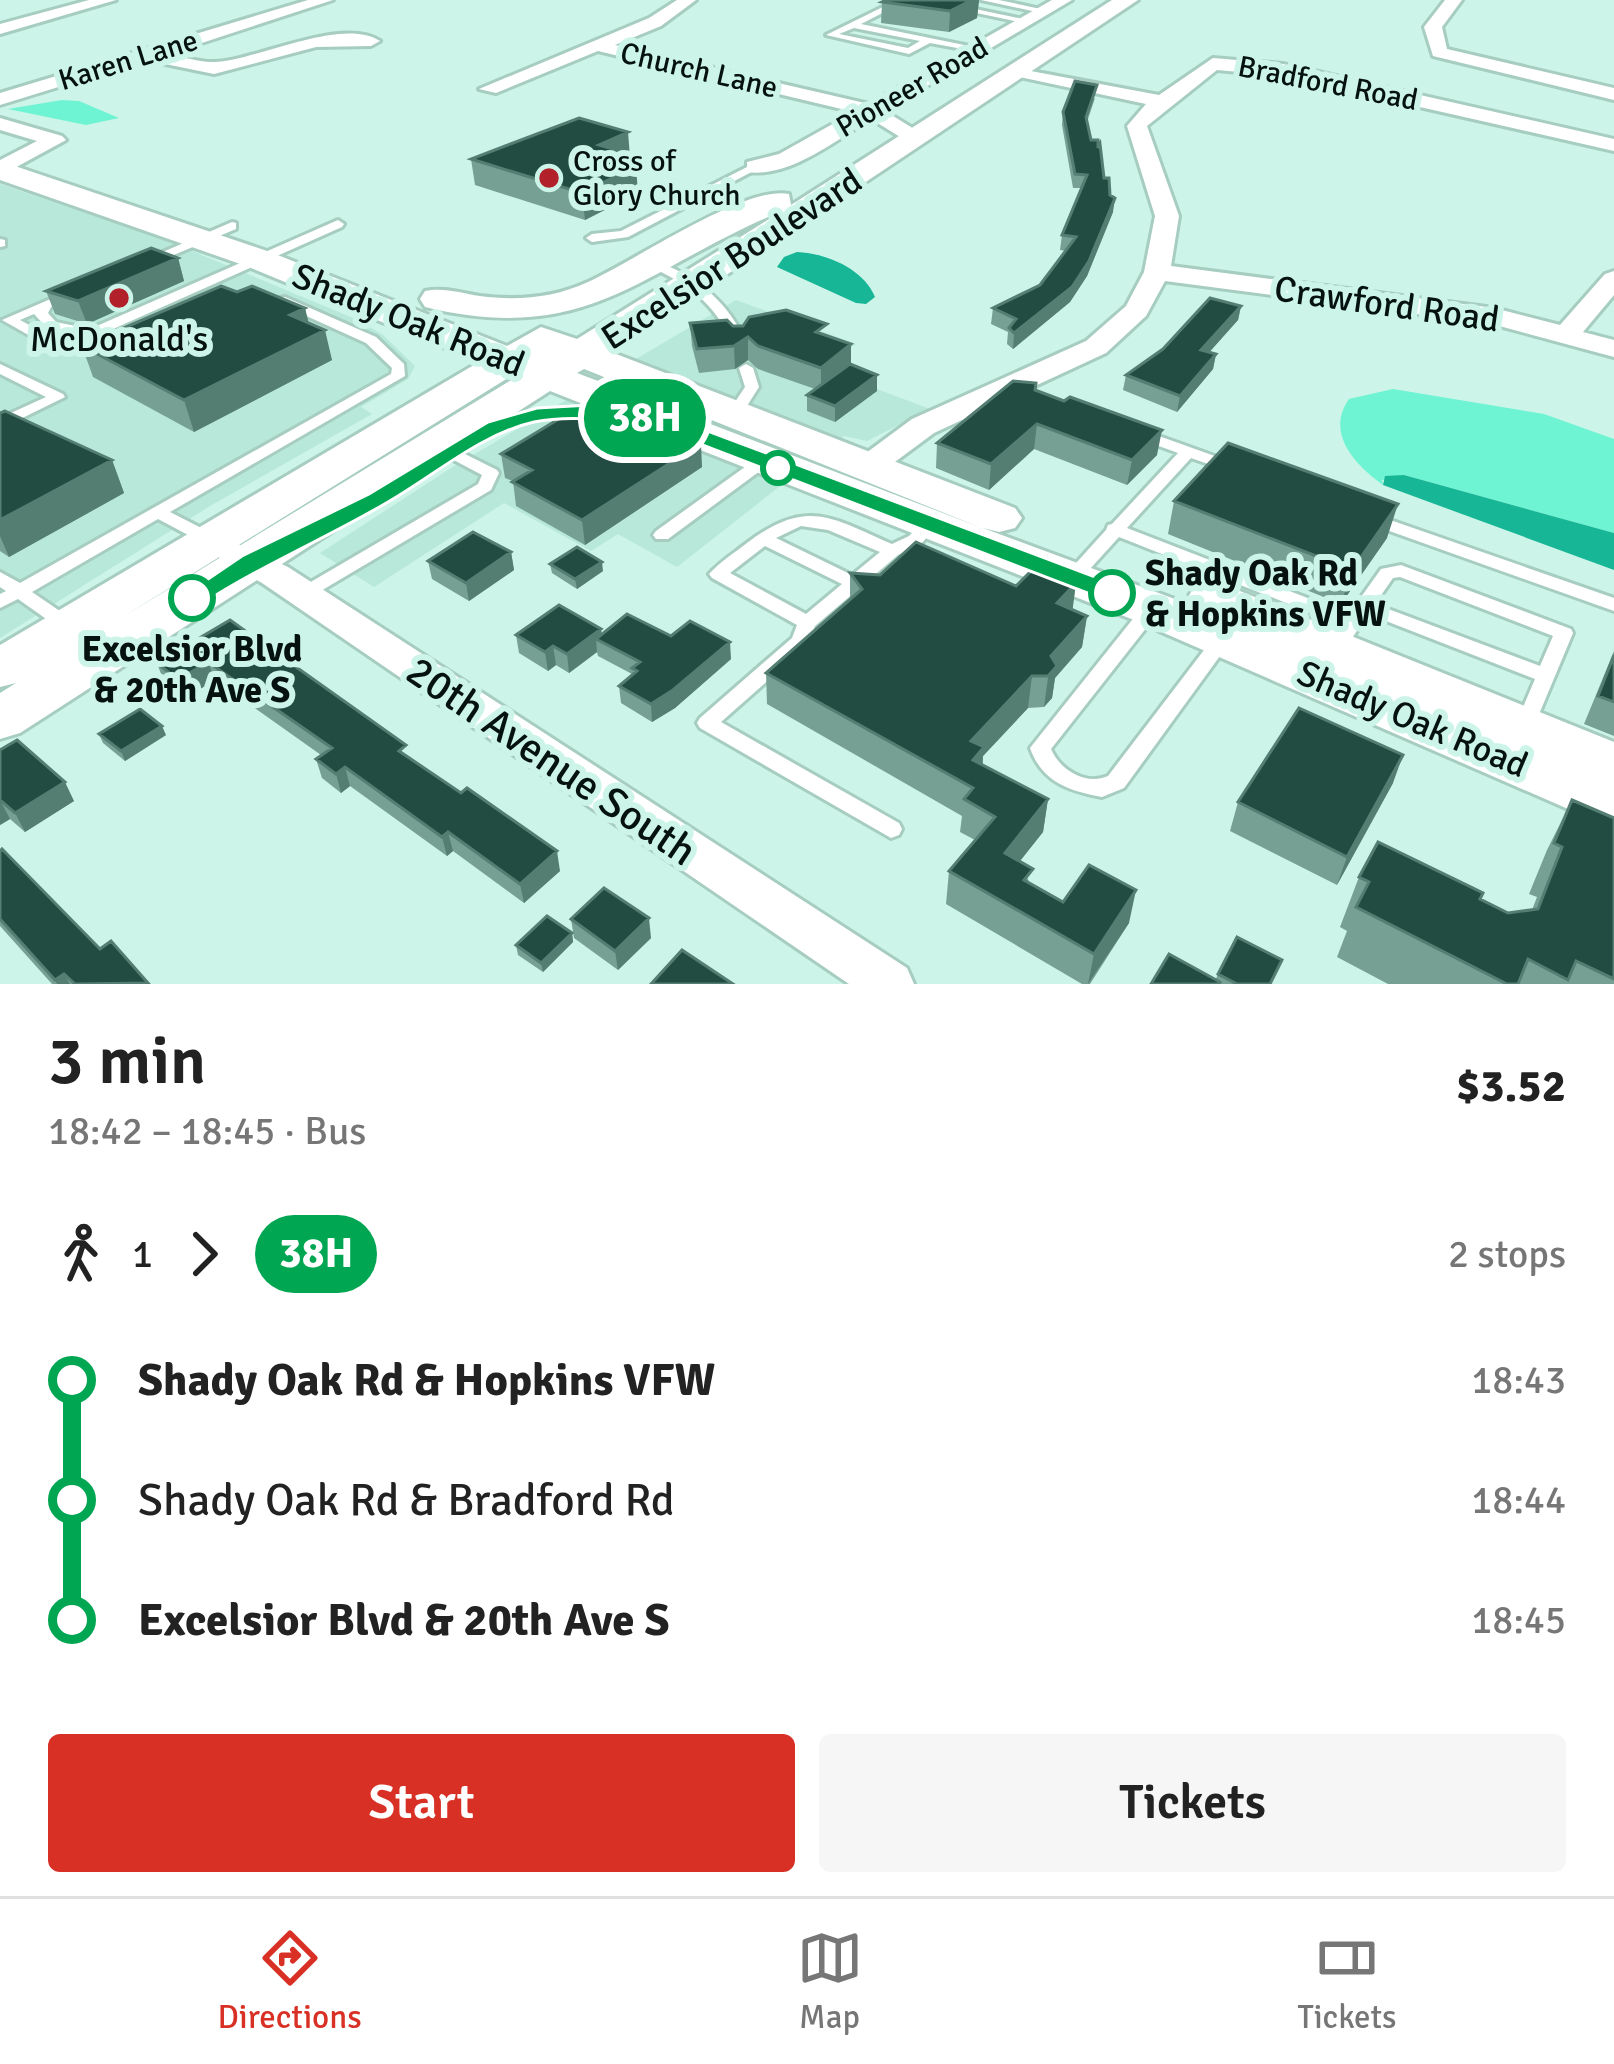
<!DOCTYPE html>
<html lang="en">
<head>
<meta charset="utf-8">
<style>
  body { margin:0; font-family:Signika,sans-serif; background:#f6f6f6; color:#222; height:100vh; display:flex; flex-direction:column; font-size:45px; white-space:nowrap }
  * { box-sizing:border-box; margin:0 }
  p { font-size:39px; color:#767676 }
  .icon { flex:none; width:66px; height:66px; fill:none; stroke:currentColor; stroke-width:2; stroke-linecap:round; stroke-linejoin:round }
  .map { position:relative; height:984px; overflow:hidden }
  .panel { display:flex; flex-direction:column; background:#fff; flex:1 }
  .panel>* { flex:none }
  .badge { padding:0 24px; border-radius:39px; font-size:42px; line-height:78px }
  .map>.badge { position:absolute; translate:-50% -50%; box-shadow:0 0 0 6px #fff }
  .legs { display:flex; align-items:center; gap:18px; height:132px; padding:0 48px; font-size:39px }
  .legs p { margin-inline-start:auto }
  .head { display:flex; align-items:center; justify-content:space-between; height:204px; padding:0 48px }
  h1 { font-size:66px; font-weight:600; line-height:90px }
  .button { display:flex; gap:24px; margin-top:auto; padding:24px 48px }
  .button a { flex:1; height:138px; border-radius:12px; background:#d93025; color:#fff; font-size:48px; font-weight:600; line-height:138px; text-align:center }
  .button a+a { background:#f6f6f6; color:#222 }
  ul { padding:0 48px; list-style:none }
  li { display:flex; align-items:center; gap:42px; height:120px; font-size:45px }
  li i { display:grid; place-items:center; width:18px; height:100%; margin:0 15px; background:currentColor }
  li i::after { content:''; width:30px; height:30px; margin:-15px; border:9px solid; border-radius:50%; background:#fff }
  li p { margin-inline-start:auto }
  li:first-child i { background:linear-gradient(#0000 50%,currentColor 0) }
  li:last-child i { background:linear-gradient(currentColor 50%,#0000 0) }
  .tabs { display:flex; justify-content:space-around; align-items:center; height:168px; border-top:3px solid #e0e0e0; background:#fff; font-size:33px; color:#767676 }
  .tabs a { display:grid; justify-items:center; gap:6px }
  .tabs .current { color:#d93025 }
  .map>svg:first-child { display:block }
</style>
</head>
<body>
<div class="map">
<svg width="1614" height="984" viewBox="0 0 1614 984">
  <rect width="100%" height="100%" fill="#ccf4e8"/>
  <path fill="#b7e8d9" d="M0,184L168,241L358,320L383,335L415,366L408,379L361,407L372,414L210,506L0,638Z
    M736,300L856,344L835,358L857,366L845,377L930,409L867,441L844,436L677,567L618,534L591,551L504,503L374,587L320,553L451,468Z"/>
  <path fill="#6ef4d2" d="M62,100L79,101L119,118L86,125L8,109Z
    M1393,389L1544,414L1614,439V533L1404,475L1382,480L1383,485C1355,465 1325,433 1349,399Z"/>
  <path fill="#17b697" d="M797,252C826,253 864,269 875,297L866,304L856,303L777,267L784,257Z
    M1404,475L1614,533V570L1383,485L1385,476Z"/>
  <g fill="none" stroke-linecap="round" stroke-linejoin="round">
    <g stroke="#a6cdc0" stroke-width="6">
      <path id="lane" d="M897,0H908L861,24L984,49L979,52L930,43L909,54L826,35ZM854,28L920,41L908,48L839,34Z
        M915,0H932L1033,21L1029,24Z
        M981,0H999L1050,11L1046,14Z
        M751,165L761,167L628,237L592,242L586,238L592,234L621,231Z
        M338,220L344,224L342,227L84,342L48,346L2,320L69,291L74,292V298L51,307L48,313L56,322L90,329ZM34,314L47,328L79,334L55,339L20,320Z
        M232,222L236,223V229L152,264H144L142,261Z
        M0,239L5,240V246L0,247Z
        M663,264C701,279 728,304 746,341L744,344H734C714,306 697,290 659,271L657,268Z
        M285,297L376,337L404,364L405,376L170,512L217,536L220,540L217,544H205L158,519L32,592L73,620L75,624L73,628H59L18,599L0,608V594L6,591L0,587V572L20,583L391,374L392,368L366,343L280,304V298Z
        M0,364L63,394L65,397L0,429V418L46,397L0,374Z
        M746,364L753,368L759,387L740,417H730L727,414L745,387L739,368Z
        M1142,430L1237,464L1239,467L1231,472L1191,458L1127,528L1349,614L1381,569L1401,565L1571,629L1573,633L1532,731L1525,733L1518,731L1515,726L1535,679L1368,614L1341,655H1327L1324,650L1342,625L1119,537L1079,581H1067L1064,577L1067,573L1106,530L1108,525L1112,524L1178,453L1137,438L1134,435ZM1400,577L1553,636L1540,666L1375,604L1393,578Z
        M437,440L497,470L499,473L491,490L309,598H297L294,594L297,590L478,484L482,475L431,448L429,445Z
        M762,457L768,459L770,462L768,465L668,539H656L653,535L656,531L756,459Z
        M935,514L943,519L921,544L898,555L815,626L807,646L721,722L899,823L902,829L899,835L891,838L700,728L697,723L700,718L792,638L797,625L712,578L709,574C720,562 734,553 747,543C807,498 830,517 892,544L909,536L929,515ZM801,526L828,530L880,552L852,575L776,538ZM765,546L842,584L806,614L730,573Z
        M1373,514L1614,598V611L1367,523L1365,519Z
        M1151,603L1158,605L1160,609L1158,613L1051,749C1060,770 1086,786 1108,776L1217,633H1231L1233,638L1124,788L1102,797C1069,791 1042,782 1030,748L1144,605Z"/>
    </g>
    <g stroke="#a6cdc0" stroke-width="6">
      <path id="street" d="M89,0H116L0,34V24Z
        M308,0H333L168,54C182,56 200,63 214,62C256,61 342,16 380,41L371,46L316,47L214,74L146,60L0,105V93Z
        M677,0H696L661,26L615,45L869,104L1052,0H1072L885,111L919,132V140H905L871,119C836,140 790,178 747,172V162L779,154L854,112L598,51L496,93L479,89L649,18Z
        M1445,0H1462L1442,27L1447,49L1614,88V100L1433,56L1424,27Z
        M1213,58L1283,64L1614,139V151L1283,76L1217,70L1147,126L1179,216L1171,266L1494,308L1560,325L1605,274L1614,271V295L1583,332L1614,340V357L1492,324L1165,281L1146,316L1106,353L934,433L880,473H858L853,466L858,459L912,419L1086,341L1126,306L1144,272L1155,216L1127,126L1146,104L1010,75V67L1159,95Z
        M0,118L62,136L66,140L0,176V160L37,141L0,130Z
        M234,542L288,567L907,968L914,984H849L262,583L222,561L216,553L222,545Z"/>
    </g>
    <g stroke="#a6cdc0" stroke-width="6">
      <path id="secondary" d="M1112,0H1138L611,352L1015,508L1022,518L1015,528L999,532L983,528L1191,605L1187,599L1194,587L1212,583L1230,587L1614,742V829L1134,620L550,391L20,733L0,739V693L16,683L0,687V645L479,362L246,266L0,180V161L270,252L507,346L541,327L577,339L782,211C642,269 589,347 425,307L420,299L425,291C444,287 461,293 480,296C518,301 553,298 588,282C631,263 747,184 789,194L791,205ZM584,369L982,528L577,373ZM513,375L516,377L121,618Z"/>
    </g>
    <use href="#lane" fill="#fff" fill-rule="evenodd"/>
    <use href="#street" fill="#fff" fill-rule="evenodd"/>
    <use href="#secondary" fill="#fff" fill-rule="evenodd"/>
  </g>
  <path fill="#77a094" d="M886,0H979L977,18L949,32L881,23L882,2Z
    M1095,98L1087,122L1113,212L1087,276L1070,302L1013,349L1007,344L1008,332L991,324L993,308L1040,285L1066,251L1060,250L1062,235L1082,188H1073L1062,125L1063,112Z
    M630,157L620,162L638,193L585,220L475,185L471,159Z
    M178,258L184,281L87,324L55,314L46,291Z
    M237,292L305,308L308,323L332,360L194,432L93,377L82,346Z
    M1241,306L1238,320L1209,352L1216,354L1213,369L1177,412L1123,390L1126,375Z
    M690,323L827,335L851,344V365L877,391L835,422L807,411V395L815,389L758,369L748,360L735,369L699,373L692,346Z
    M1035,390L1157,455L1127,485L1034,449L989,490L936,468L937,443Z
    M0,413L112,460L124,493L9,557L0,551Z
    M605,427L702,467L585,545L516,506L513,481L505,478L501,454Z
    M1174,501L1387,538L1341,604L1168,534Z
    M511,552L514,570L469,601L432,579L428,561Z
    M550,564L603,571L577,589L552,573Z
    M850,573L1016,586L1076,583L1072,610L1087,616L1082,647L1055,678L1052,698L1044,707L1028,708L983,756V765L1048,799L1043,832L1020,861L1030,884L1063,902L1129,923L1090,984H1082L946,904L949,871L975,840L960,832L962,816L767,704L766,673L850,599Z
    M230,620L409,758L560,871L524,903L453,851L447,856L350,786L341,793L322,778L316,759L321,755L215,680L185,698L164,682L157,663Z
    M601,629L602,634L671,636L731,659L675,708L652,722L621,703L619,686L632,674L598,656L597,652L569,673L556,665L548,671L519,653L516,635Z
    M1614,651V736L1584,724Z
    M99,734L166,735L125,761L103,743Z
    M0,750L74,801L25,832L10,819L0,825Z
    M1393,783L1337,885L1230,831L1238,802Z
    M1572,800L1614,818V984H1388L1337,957L1347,931L1340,927L1359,877L1480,899L1508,913L1532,910L1537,897L1529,894L1547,850Z
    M0,851L100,949L149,984H52L0,926Z
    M571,919L651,938L618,970L574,938Z
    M572,933L573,942L543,972L518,955L516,945Z
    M1218,974L1273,984H1151L1216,979Z"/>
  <path fill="#557e73" d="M972,0H979L977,18L949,32L950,11Z
    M628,132L630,157L614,165L600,155L599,145Z
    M636,166L638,193L585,220L582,193Z
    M1115,198L1113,212L1087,276L1070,302L1013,349L1014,333Z
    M178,258L184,281L87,324L78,301Z
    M1241,306L1238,320L1198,365L1201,350Z
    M305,308L312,336L325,330L332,360L194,432L184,400L290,315Z
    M748,337V360L735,369L734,346Z
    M851,344V367L821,392V368Z
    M1216,354L1213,369L1177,412L1180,396Z
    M877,375V391L835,422V406Z
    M1037,424L1034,449L989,490L991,464Z
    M1162,430L1157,455L1127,485L1132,460Z
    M701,443L702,467L585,545L582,520Z
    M112,460L124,493L9,557L0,536V520Z
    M1398,504L1387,538L1341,604L1352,570Z
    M511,552L514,570L469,601L466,583Z
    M602,562L603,571L577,589L575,579Z
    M1076,583L1072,614L1057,603Z
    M1087,616L1082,647L1055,678L1052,698L1044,707L1051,656Z
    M601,629L602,642L596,639L597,652L569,673L567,654Z
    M730,642L731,659L675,708L652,722L651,704Z
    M553,646L556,665L548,671L545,652Z
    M208,662L215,680L185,698L178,680Z
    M1032,676L1028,708L983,756L981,780L973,788L971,741Z
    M162,726L166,735L125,761L121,751Z
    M1403,755L1393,783L1337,885L1347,857Z
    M345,767L350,786L341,793L336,774Z
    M65,782L74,801L25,832L15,813Z
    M1048,799L1043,832L1000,886L1005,853Z
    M0,800L10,819L0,825Z
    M448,832L453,851L447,856L442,837Z
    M557,851L560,871L524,903L520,884Z
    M1136,890L1129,923L1088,984L1094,954Z
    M649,918L651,938L618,970L615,951Z
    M572,933L573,942L543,972L541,963Z
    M64,974L70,984H57L55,980Z"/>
  <path fill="#224c41" stroke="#557e73" stroke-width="3" d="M886,0H972L950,11L882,2Z
    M1075,81L1097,85L1086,117L1091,140H1098V148L1100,144L1104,178H1109L1110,195L1115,198L1089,261L1072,287L1014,333L1009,328L1016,319L993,308L1040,285L1076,237L1062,235L1087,175L1075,174L1063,112Z
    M579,118L628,132L599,145L613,149L599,156L636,166L582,193L471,159Z
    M151,248L178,258L78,301L46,291Z
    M221,286L237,292L252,286L305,308L290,315L325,330L184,400L82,346Z
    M1210,298L1241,306L1201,350L1216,354L1180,396L1126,375L1163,349Z
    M786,310L827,324L816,332L851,344L821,368L758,346L748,337L734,346L697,349L690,323L727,320L733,326H743L749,317Z
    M850,364L877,375L835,406L807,395Z
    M1013,381L1036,383L1035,390L1064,401L1070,397L1162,430L1132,460L1037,424L991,464L937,443Z
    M5,411L112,460L0,520V413Z
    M572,411L605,427L632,411L701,443L582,520L512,482L532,470L501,454Z
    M1228,443L1398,504L1352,570L1174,501Z
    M473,532L511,552L466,583L428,561Z
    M916,542L1016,586L1036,566L1076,583L1057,603L1087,616L1051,656L1057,666L1048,676H1032L971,741L984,747L973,760L1048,799L1005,853L1033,869L1024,880L1063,902L1089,865L1136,890L1094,954L949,871L995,817L964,799L973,788L766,673L862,589L850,573L880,575Z
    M577,547L602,562L575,579L550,564Z
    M559,605L601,629L567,654L553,646L545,652L516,635Z
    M627,614L671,636L690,621L730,642L673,690L651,704L619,686L637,671L632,668L640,662L596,639Z
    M230,620L406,745L399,751L461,793L467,788L557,851L520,884L448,832L442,837L345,767L336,774L316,759L332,748L208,662L178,680L157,663Z
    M1614,655V702L1598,696Z
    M1299,708L1403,755L1347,857L1238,802Z
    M140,709L162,726L121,751L99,734Z
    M17,740L65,782L15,813L0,800V750Z
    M1572,800L1614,818V979L1576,961L1568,980L1528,959L1518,984H1507L1356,907L1369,882L1359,877L1378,842L1483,893L1480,899L1508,913L1538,909L1562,847L1554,843Z
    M2,849L100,949L111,941L148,983L75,984L64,974L55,980L0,919V851Z
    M604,888L649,918L615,951L571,919Z
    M547,916L572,933L541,963L516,945Z
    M1237,937L1282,960L1270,984H1237L1218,974Z
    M682,950L733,984H651Z
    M1169,954L1220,982L1219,984H1151Z"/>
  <path fill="#00a651" stroke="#fff" stroke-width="3" d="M590,405L665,415L1122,587L1125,593L1112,601L1103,599L653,426C614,421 573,414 534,422C481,434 435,475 388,502C327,538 262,565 202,604L192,606L180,598L242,556L369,494L488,422L537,408Z"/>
  <g fill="#b2202a" stroke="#ccf4e8" stroke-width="4.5">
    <circle cx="549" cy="178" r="12"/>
    <circle cx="119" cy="298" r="12"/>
  </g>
  <g fill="#fff" stroke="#00a651" stroke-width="6">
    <circle cx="778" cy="468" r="15"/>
    <circle cx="1112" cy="593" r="21"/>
    <circle cx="192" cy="598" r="21"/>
  </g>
  <g text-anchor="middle" stroke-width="12" stroke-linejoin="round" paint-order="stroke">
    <g font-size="30" fill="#05120f" stroke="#ccf4e8">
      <text transform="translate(128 60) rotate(-17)" y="10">Karen Lane</text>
      <text transform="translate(699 70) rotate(13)" y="10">Church Lane</text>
      <text transform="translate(1328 83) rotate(11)" y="10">Bradford Road</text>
      <text transform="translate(912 87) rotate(-30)" y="10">Pioneer Road</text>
    </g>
    <g font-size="30" fill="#05120f" stroke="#ccf4e8" text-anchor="start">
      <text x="573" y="171">Cross of<tspan x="573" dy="34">Glory Church</tspan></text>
    </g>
    <g font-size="36" fill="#05120f" stroke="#ccf4e8">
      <text transform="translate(731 258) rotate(-33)" y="13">Excelsior Boulevard</text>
      <text transform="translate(1387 303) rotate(8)" y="13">Crawford Road</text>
      <text transform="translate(409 319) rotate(22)" y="13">Shady Oak Road</text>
      <text transform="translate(1413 718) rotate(23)" y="13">Shady Oak Road</text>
    </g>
    <g font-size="36" fill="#05120f" stroke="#ccf4e8">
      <text x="119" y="351">McDonald's</text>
    </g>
    <g font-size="36" font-weight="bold" fill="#05120f" stroke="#ccf4e8" text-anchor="start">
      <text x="1145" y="585">Shady Oak Rd<tspan x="1145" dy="41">&amp; Hopkins VFW</tspan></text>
      <text x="192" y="661" text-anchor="middle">Excelsior Blvd<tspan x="192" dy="41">&amp; 20th Ave S</tspan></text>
    </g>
    <g font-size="42" fill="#05120f" stroke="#ccf4e8">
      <text transform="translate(552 760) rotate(34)" y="15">20th Avenue South</text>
    </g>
  </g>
</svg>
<b class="badge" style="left:645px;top:418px;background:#00a651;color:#fff">38H</b>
</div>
<section class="panel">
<div class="head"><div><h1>3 min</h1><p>18:42 – 18:45 · Bus</p></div><b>$3.52</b></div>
<div class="legs"><svg class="icon" aria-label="walk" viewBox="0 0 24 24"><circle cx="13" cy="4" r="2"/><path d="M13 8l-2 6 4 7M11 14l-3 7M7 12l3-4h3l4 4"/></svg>1<svg class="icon" aria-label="forward" viewBox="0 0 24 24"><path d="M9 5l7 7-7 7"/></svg><b class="badge" style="background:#00a651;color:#fff">38H</b><p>2 stops</p></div>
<ul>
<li><i style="color:#00a651"></i><b>Shady Oak Rd &amp; Hopkins VFW</b><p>18:43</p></li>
<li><i style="color:#00a651"></i><span>Shady Oak Rd &amp; Bradford Rd</span><p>18:44</p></li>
<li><i style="color:#00a651"></i><b>Excelsior Blvd &amp; 20th Ave S</b><p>18:45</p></li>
</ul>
<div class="button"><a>Start</a><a>Tickets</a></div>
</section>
<nav class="tabs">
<a class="current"><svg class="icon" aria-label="directions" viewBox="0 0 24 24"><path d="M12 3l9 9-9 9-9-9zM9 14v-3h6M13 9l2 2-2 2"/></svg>Directions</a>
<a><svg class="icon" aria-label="map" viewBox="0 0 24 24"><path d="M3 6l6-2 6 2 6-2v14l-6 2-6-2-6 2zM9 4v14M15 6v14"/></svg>Map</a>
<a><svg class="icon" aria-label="tickets" viewBox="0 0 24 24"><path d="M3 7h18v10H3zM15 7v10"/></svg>Tickets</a>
</nav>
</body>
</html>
